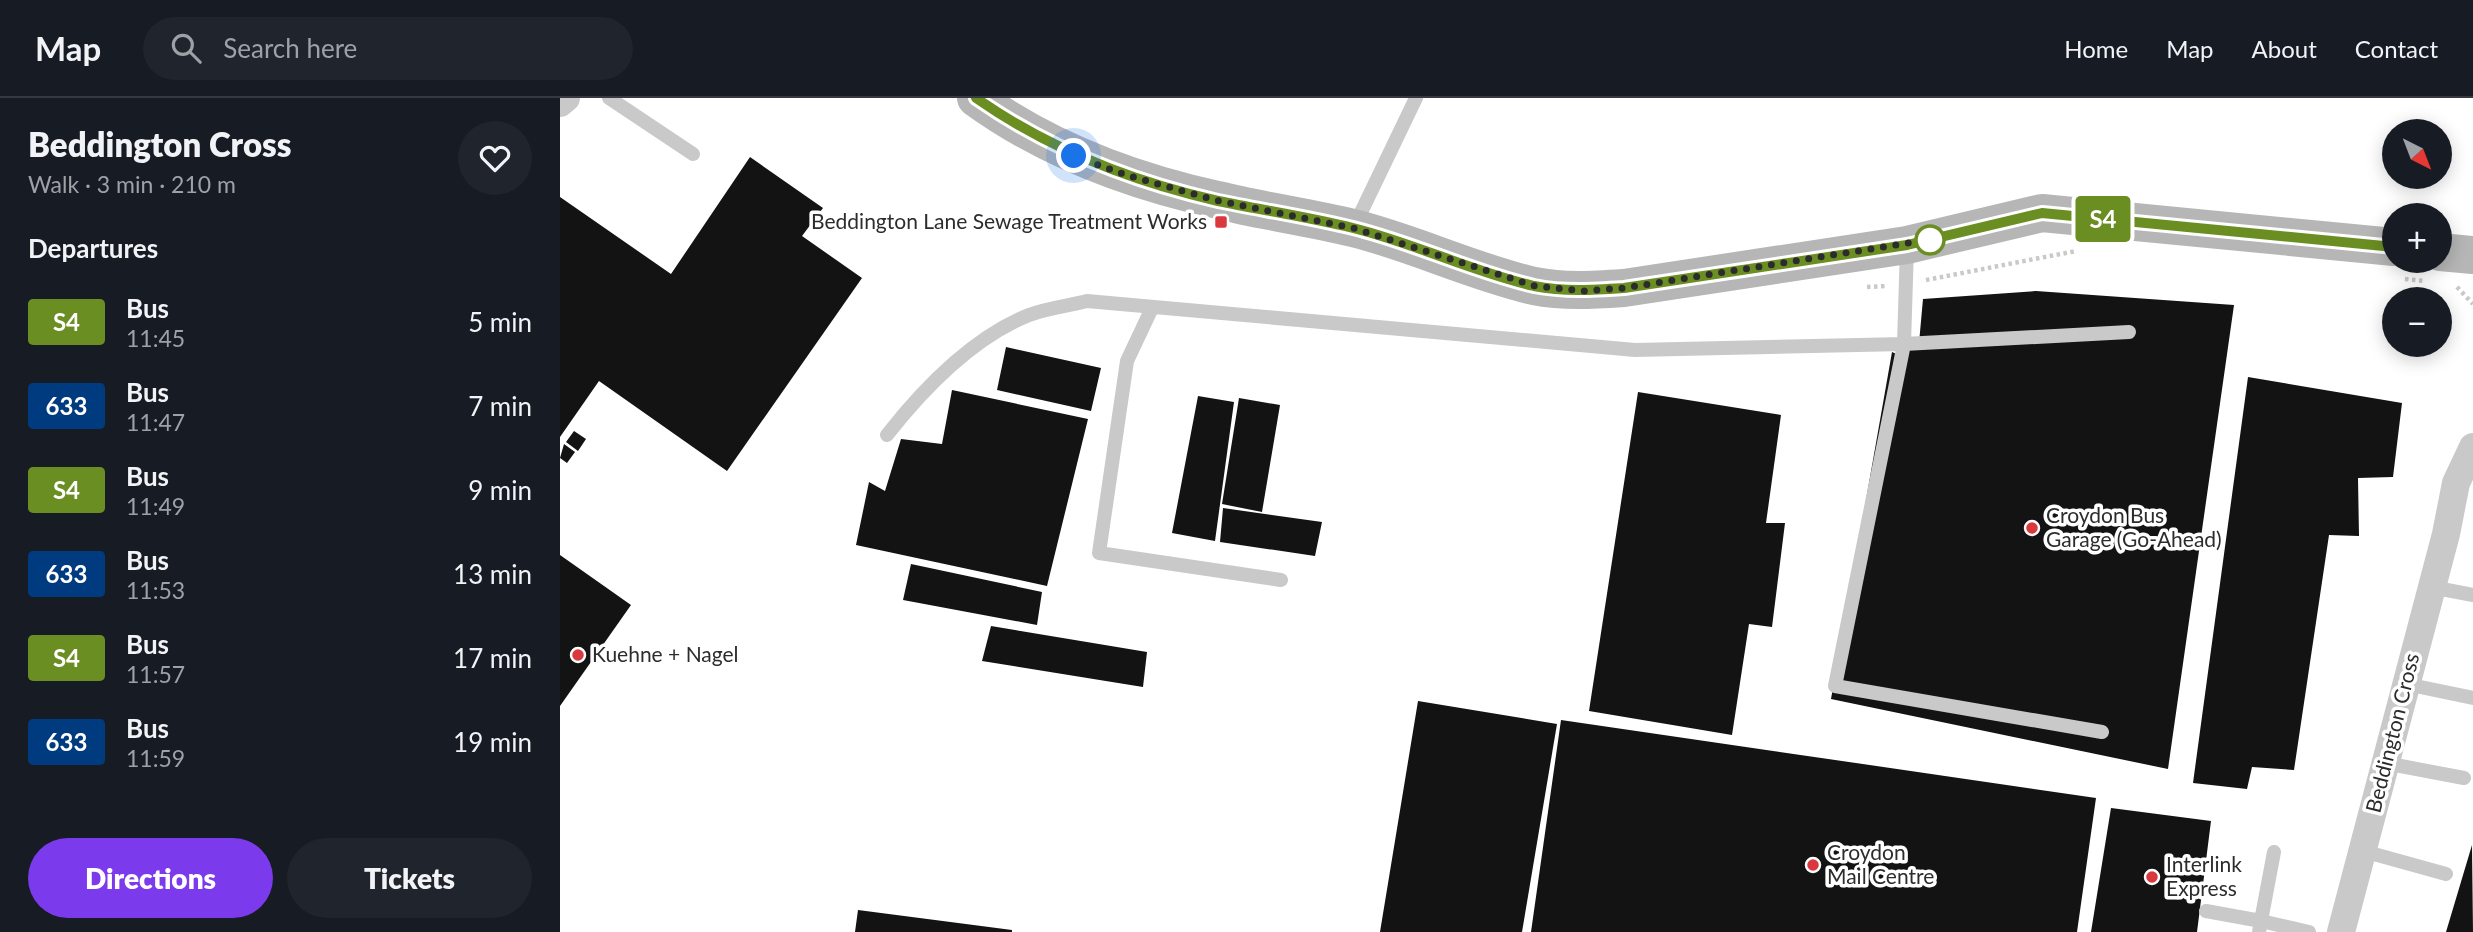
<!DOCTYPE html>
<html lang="en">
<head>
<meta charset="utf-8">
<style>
  body { margin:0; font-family:Lato,sans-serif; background:#20242c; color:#f1f3f6; height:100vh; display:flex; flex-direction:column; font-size:26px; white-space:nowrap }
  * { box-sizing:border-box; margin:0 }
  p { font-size:23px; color:#9ea1a6 }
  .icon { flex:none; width:38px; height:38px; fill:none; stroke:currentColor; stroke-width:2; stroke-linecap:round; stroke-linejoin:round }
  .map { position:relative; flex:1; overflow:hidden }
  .details { display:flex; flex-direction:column; background:#171b24; width:560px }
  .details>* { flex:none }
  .badge { padding:0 14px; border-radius:5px; font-size:24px; line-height:46px }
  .needle { width:46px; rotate:138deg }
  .buttons { position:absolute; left:1822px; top:21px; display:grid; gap:14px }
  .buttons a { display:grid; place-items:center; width:70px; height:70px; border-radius:50%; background:#171b24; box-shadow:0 4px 18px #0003; font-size:35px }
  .you { position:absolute; width:35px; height:35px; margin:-18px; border:5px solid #fff; border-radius:50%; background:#1a73e8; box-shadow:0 0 0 10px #1a73e833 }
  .map>.badge { position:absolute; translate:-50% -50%; box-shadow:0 0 0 4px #fff }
  h2 { padding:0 28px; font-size:26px; line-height:63px }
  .round { display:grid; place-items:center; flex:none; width:74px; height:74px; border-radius:37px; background:#20242c }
  .headline { display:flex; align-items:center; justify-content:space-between; height:119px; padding:0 28px }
  h1 { font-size:33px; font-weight:800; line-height:52px }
  .cta { display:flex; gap:14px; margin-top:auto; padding:14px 28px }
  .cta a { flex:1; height:80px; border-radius:42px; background:#7c3aed; color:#fff; font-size:28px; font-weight:800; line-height:80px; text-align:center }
  .cta a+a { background:#20242c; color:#f1f3f6 }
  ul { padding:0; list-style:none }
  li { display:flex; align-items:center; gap:21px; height:84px; padding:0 28px }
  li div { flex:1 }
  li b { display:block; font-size:26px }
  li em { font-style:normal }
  li .badge { min-width:77px; font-weight:700; text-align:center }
  header { display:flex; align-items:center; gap:42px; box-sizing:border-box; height:98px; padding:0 35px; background:#171b24; border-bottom:2px solid #363941 }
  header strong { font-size:33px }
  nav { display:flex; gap:38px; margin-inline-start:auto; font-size:24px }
  .search { width:490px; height:63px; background:#20242c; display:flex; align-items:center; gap:18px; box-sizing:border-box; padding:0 24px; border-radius:38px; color:#9ea1a6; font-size:26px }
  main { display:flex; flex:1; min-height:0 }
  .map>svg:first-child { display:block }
</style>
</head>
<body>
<header>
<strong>Map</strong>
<div class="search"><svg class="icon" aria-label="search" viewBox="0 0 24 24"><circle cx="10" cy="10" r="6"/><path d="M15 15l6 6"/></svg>Search here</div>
<nav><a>Home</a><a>Map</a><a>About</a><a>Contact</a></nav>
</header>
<main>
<section class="details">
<div class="headline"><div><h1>Beddington Cross</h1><p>Walk · 3 min · 210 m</p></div><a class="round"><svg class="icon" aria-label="heart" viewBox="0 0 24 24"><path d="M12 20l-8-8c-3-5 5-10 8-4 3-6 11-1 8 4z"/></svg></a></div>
<h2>Departures</h2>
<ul>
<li><span class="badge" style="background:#6b8e23;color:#fff">S4</span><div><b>Bus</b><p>11:45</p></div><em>5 min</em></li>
<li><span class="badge" style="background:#003b80;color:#fff">633</span><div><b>Bus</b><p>11:47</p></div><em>7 min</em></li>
<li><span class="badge" style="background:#6b8e23;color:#fff">S4</span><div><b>Bus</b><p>11:49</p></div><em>9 min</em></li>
<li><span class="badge" style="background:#003b80;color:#fff">633</span><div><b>Bus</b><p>11:53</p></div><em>13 min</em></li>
<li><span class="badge" style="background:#6b8e23;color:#fff">S4</span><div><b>Bus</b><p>11:57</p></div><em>17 min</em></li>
<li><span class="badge" style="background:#003b80;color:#fff">633</span><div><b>Bus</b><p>11:59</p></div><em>19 min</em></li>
</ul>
<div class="cta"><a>Directions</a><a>Tickets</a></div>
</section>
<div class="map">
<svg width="1913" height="834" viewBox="0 0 1913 834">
  <rect width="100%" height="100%" fill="#fff"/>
  <path fill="#131313" d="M190,59L263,110L242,138L302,180L167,373L39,283L0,339V99L111,176Z
    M1476,193L1674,207L1608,671L1271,601L1332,254L1341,258L1359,245L1363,201Z
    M446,249L541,270L531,313L437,292Z
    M1688,279L1842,305L1833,379L1798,380L1799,438L1769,437L1734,672L1692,669L1687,691L1633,685Z
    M392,292L528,321L487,488L296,447L309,384L325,393L341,341L382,346Z
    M1078,294L1221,317L1206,425H1225L1212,529L1189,526L1172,637L1029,613Z
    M638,298L674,304L655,443L612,435Z
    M679,300L720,307L702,414L662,406Z
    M14,333L26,341L18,353L6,344Z
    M4,346L15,354L7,365L0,360Z
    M663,410L762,424L755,458L660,444Z
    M0,457L71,507L0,608Z
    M351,466L482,494L477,527L343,502Z
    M431,528L587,554L583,589L422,563Z
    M858,603L997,626L962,834H820Z
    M1001,622L1536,700L1517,834H971Z
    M1551,710L1651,723L1637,834H1531Z
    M1912,747L1913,834H1886Z
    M298,812L452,832V834H295Z"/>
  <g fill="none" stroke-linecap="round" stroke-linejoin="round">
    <path stroke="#c9c9c9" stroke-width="4.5" stroke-dasharray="3.5 3.5" stroke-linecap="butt" d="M1845,181L1864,183
      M1366,182L1516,153
      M1307,189L1327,188
      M1897,189L1913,206"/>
    <path stroke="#c9c9c9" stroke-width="14" d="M49,0L133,56
      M794,129L856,0
      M592,210L567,263L539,455L721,482
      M327,337C364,290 412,240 469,217C487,210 508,208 527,203L1075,252L1344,246L1347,149
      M1871,489L1913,497
      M1846,586L1913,600
      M1542,634L1275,588L1344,246L1569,234
      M1825,665L1904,680
      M1803,753L1886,776
      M1646,813L1701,823L1714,754
      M1699,834L1701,823L1749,834"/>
    <path stroke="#c9c9c9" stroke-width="28" d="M0,5L6,0
      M1781,834L1886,436L1896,385L1913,349"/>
    <path stroke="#b6b6b6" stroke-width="38" d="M416,0C488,52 571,83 658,102C702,113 748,119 793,130C854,145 913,174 974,188C1004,194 1034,192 1064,190L1347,147L1482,115L1834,149
      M1880,154L1913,157"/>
  </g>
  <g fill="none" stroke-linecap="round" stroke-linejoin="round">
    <g stroke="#fff" stroke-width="16">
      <path id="line" d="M416,0C489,51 570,83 658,103C702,112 748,119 793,130C854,145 913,174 974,188C1004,194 1034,192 1064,190L1347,147L1482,115L1834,149"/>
    </g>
    <use href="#line" stroke="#6b8e23" stroke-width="10"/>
    <path stroke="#2c2c2c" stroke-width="7" stroke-dasharray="0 12.6" d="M514,58L566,77L655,102L793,130L975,188L1023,193L1064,190L1374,141L1370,142"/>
  </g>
  <g fill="#d9383f" stroke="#fff" stroke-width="2.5">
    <rect x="654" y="117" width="14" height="14" rx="3.5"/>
    <circle cx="1472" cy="430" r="7"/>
    <circle cx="18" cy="557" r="7"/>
    <circle cx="1253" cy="767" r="7"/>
    <circle cx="1592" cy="779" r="7"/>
  </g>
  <circle fill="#fff" stroke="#6b8e23" stroke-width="3.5" cx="1370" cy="142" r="14"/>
  <g text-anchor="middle" stroke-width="7" stroke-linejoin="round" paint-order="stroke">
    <g font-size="21" fill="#2c2c2c" stroke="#fff" text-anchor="start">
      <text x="647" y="131" text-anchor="end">Beddington Lane Sewage Treatment Works</text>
      <text x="1486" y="425">Croydon Bus<tspan x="1486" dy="24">Garage (Go-Ahead)</tspan></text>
      <text x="32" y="564">Kuehne + Nagel</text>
      <text x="1267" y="762">Croydon<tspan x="1267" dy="24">Mail Centre</tspan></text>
      <text x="1606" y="774">Interlink<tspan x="1606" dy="24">Express</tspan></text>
    </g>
    <g font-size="21" fill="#2c2c2c" stroke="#fff">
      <text transform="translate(1833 635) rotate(-76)" y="7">Beddington Cross</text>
    </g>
  </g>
</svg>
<div class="buttons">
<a><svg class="needle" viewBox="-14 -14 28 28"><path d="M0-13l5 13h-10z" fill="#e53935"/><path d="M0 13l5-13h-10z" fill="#9ea1a6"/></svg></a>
<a>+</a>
<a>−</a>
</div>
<div class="you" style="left:514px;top:58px"></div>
<b class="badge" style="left:1543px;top:121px;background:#6b8e23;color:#fff">S4</b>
</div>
</main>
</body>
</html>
